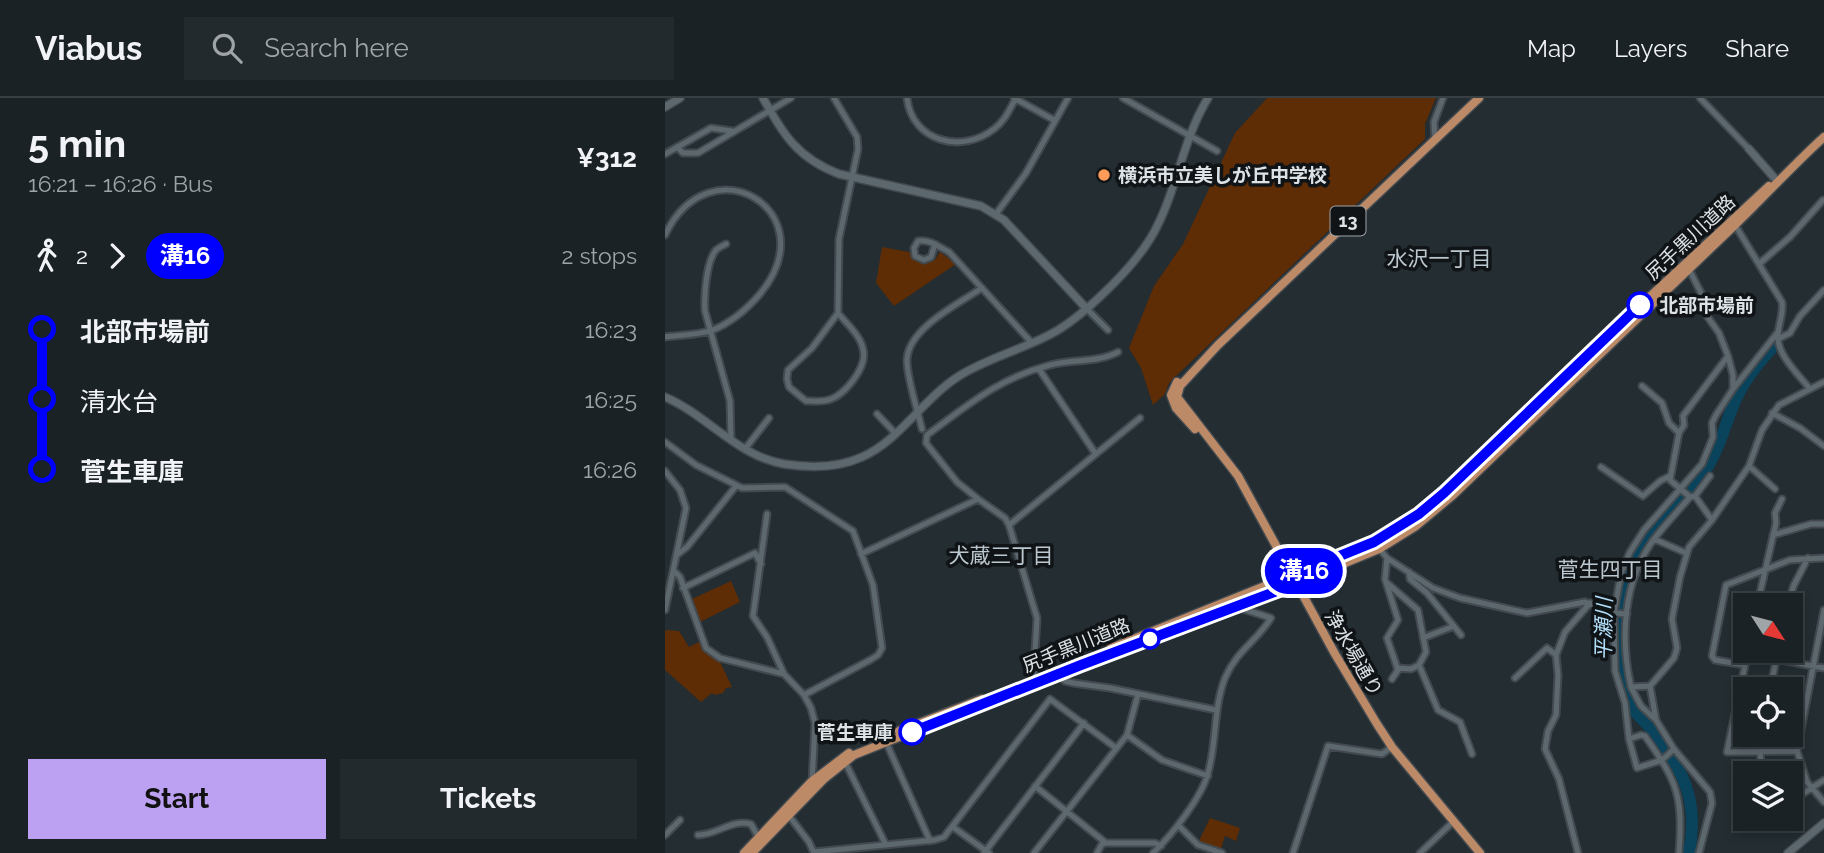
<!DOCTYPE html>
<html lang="en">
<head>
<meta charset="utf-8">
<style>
  body { margin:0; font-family:Raleway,"Noto Sans JP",sans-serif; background:#232a2e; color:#f1f3f6; height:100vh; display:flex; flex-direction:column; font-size:26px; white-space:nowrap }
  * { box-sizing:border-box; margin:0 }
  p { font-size:23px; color:#9fa4a7 }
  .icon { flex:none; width:38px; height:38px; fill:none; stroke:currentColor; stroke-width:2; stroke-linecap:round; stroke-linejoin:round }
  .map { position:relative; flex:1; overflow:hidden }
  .sheet { display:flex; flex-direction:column; background:#1a2226; width:665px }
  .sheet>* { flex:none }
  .badge { padding:0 14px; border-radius:23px; font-size:24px; line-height:46px }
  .needle { width:46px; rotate:126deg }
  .buttons { position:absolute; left:1068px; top:495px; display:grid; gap:14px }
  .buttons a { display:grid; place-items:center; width:70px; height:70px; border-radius:0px; background:#1a2226; box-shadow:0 4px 10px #0003,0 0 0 2px #383f43; font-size:35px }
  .map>.badge { position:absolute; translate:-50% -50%; box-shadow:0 0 0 4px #fff }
  .legs { display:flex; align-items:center; gap:10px; height:77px; padding:0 28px; font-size:23px }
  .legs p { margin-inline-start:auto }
  .head { display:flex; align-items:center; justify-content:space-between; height:119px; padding:0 28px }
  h1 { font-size:38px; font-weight:700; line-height:52px }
  .primary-button { display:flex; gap:14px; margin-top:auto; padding:14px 28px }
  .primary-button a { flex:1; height:80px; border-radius:0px; background:#bca0f2; color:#111; font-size:28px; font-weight:700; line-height:80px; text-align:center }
  .primary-button a+a { background:#232a2e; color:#f1f3f6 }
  ul { padding:0 28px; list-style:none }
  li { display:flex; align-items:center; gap:24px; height:70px; font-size:26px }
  li i { display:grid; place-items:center; width:10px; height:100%; margin:0 9px; background:currentColor }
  li i::after { content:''; width:18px; height:18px; margin:-9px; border:5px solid; border-radius:50%; background:#1a2226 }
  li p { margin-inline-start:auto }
  li:first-child i { background:linear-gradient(#0000 50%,currentColor 0) }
  li:last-child i { background:linear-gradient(currentColor 50%,#0000 0) }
  header { display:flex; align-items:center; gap:42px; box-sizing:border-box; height:98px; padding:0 35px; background:#1a2226; border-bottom:2px solid #383f43 }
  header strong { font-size:33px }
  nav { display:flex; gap:38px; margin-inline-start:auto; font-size:24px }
  .search { width:490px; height:63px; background:#232a2e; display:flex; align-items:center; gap:18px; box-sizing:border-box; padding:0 24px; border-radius:0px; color:#9fa4a7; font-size:26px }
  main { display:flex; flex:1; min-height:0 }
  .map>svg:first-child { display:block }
</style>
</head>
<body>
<header>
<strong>Viabus</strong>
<div class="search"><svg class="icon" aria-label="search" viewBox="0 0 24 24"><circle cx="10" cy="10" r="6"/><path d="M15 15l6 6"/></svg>Search here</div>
<nav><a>Map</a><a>Layers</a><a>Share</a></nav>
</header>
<main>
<section class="sheet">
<div class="head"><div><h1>5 min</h1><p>16:21 – 16:26 · Bus</p></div><b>¥312</b></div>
<div class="legs"><svg class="icon" aria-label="walk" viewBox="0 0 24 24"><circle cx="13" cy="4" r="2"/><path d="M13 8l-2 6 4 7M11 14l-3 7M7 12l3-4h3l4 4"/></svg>2<svg class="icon" aria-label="forward" viewBox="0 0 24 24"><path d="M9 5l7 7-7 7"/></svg><b class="badge" style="background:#00f;color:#fff">溝16</b><p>2 stops</p></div>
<ul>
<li><i style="color:#00f"></i><b>北部市場前</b><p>16:23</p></li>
<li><i style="color:#00f"></i><span>清水台</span><p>16:25</p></li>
<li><i style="color:#00f"></i><b>菅生車庫</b><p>16:26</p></li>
</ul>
<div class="primary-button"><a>Start</a><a>Tickets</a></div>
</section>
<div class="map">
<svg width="1159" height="755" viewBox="0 0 1159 755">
  <rect width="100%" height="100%" fill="#232d32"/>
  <path fill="#5e2c05" d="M602,0H771L760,26V41L511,278L504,285L500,296L488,307L476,270L464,250L489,188L518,146L570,35Z
    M217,149L244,154C251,165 257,166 269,163L275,154L291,166L229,208L211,185Z
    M66,483L75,504L35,524L27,501Z
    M0,532L14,533L24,549L34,544L44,557L55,564L67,589L61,590L58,595L50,597L47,595L36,604L0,572Z
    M545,720L575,730L571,743L560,738L556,751L534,743Z"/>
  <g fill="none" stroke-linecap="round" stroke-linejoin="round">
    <path stroke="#0a435c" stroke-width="12" d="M1024,755C1034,703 1019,673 988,633C979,622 967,614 962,600C954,581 955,557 956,537C956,525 955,512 957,500C965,440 1023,410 1048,359C1059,338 1063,315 1074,295C1083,277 1095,263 1109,248"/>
    <g stroke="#424a4f" stroke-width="9">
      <path id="street" d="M169,0L192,39L193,51L174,141L173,215L147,250L123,272L122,281L124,289L141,303C148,303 156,304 163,302C180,298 203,268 198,251C195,237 182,226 173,215
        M242,0C247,44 297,56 329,31C340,23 344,12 351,0
        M349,0L389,22
        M458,0L552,53
        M1035,0L1084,51
        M770,42L769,24L778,0
        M12,49L18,55H33L126,0
        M0,56L46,30L67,33
        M331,116L361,75L403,0
        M1070,127L1117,204C1119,216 1113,226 1113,238C1112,257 1134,277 1145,291
        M0,137C45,43 163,113 95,196C82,211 67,224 48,232C34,237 15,237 0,239
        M61,146C58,148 54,149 51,152C41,164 39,198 40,213L65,303L66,342
        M270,146L266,159L259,162L250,158L249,150L253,143C265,141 274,149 284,154L367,245
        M1095,165L1125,139L1158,102
        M1024,171L1040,203L1042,218L1054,235L1063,258L1068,277V290
        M421,210L443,232
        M1113,241L1125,235L1135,218L1159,192
        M374,271L430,355
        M977,288L997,305L1004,325L1014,335L1005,382L1025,399
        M1107,315L1135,330L1159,348
        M212,316L231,336
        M257,331C253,314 241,277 242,261C244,230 293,206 317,190
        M1014,335L1019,327L1018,318L1063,258
        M0,344L31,367L77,390L120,389L188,433L208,487L217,550L213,557L205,562L139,597
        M80,351L104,320
        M1084,368L1110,391
        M936,369L978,398L995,383L1005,378
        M0,373L15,392L21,410L0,512
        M1030,398L1047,422
        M313,401L292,384L261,345L262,337C303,307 334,280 385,267C408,261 432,265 453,254
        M102,416L88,518L102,539L119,576
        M344,427L475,320
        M1108,437L1146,426H1159
        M989,441L1021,455
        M713,449L722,460L768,490L795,500L862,515L920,504L949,515L962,516
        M13,456L22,449L71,388
        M196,456L313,401L340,420L344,427L372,520L368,586
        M722,460L720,481L733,522L722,540L733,572L727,581
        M9,473L15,479L41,550L55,560L119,576L139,597L146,610L150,625L147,685
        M744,474L745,481L762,495L796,537
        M722,485L753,512L761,554L754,567L746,571L732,570
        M18,490L90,455L96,466
        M1092,508L1111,425L1110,415L1117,401
        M1122,508L1129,487L1143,460
        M1159,512L1132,653L1142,684L1159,704
        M758,540L789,528
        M1083,553L1062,654L1132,653
        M1082,556L1159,570
        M754,567L773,612L795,624L807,656
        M1079,567L1050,562L1047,558L1061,487L1125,462L1159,460
        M389,572L400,583L408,585L445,590L551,612
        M850,580L882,550L891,557
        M985,588L966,589C955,540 958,483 989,441C1000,427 1013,413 1025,399L1030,398L1045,378
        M966,589L976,608L991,622
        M1105,592L1113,553
        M462,637L497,662L543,678
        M1097,637L1095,653L1097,676
        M964,641L976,637L980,638C1013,685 1018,698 1014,755
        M221,644L265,743
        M1009,651L997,662L972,670L964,641L960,605L950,573L949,515L956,475L965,454L979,432L1037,366L1048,339L1047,325L1051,317L1068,291L1113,234
        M180,664L221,747
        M370,688L441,745
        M1125,704L1159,682
        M122,715L144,744L149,755
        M513,727L533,747L557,755
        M288,729L324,755
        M0,737L15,722
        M33,737C52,737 66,721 86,726L95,742
        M149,754L270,742L279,739L385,601L451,650
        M319,755L419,625
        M369,755L462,637L473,596
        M432,755L437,746L441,745H490L496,748
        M488,755C506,738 537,699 543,675C552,644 548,611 560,580C572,552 592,543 606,520L578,511L572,507
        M628,755L663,648L717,656L727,649
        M755,755L789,723
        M913,755L894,681L880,651L883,633L891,617L893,577L891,557L900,534L925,505
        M1034,755L1047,705L1045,694L1009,651L991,622L985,588L1009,560L1012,550L1007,521L1015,479L1024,449L1047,422L1084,368L1097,332L1114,307L1159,284"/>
    </g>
    <g stroke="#424a4f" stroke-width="10">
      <path id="secondary" d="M98,0C119,37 132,60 174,76L316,108L339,122L421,210
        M0,9L15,0
        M1084,51L1112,83
        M0,299C42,317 72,358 119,366C145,370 173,370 197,359C234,343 259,300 294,278C323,260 356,252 386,236C415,221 460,177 479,150C511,106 514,47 543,0
        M1123,755L1159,725"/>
    </g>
    <g stroke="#424a4f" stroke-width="11">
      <path id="primary" d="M814,0L553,247L515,288L512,299L573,378L670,556L712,626L727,649L815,755
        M512,284L506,297L511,310L530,331
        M446,550L709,444L754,417L780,395L922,257L1104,88
        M234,633L317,601
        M79,755L146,684L184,655
        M87,755L159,681L189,657L392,576L617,491L714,451L751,428L787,398L1070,127C1100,98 1128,67 1159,39"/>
    </g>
    <use href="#street" stroke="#5d686e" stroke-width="5"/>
    <use href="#secondary" stroke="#5d686e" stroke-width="7"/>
    <use href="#primary" stroke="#bd8a68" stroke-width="8"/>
  </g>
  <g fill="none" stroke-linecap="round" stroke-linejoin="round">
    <g stroke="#fff" stroke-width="16">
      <path id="line-1" d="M247,634L416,567L617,491L632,485L628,477L709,444L754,416L779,395L975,207"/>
    </g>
    <use href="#line-1" stroke="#00f" stroke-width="10"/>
  </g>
  <circle fill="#ff9b59" stroke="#101417" stroke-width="2.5" cx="439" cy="77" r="7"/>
  <g fill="#fff" stroke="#00f" stroke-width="3.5">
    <circle cx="975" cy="207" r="12"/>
    <circle cx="485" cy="541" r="9"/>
    <circle cx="247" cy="634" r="12"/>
  </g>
  <g text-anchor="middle" stroke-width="7" stroke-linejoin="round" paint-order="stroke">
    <rect fill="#101417" stroke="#9fa4a8" stroke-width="2" x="665.5" y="108.5" width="35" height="29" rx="5"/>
    <g font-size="18" font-weight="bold" fill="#dce2e6">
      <text x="683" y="129">13</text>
    </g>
    <g font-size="19" font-weight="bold" fill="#dce2e6" stroke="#101417" text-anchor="start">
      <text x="453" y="84">横浜市立美しが丘中学校</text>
    </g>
    <g font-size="19" fill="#dce2e6" stroke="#101417">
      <text transform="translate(1025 139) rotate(-43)" y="7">尻手黒川道路</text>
      <text transform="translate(411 547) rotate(-22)" y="7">尻手黒川道路</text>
      <text transform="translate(689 555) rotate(60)" y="7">浄水場通り</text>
    </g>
    <g font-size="19" font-weight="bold" fill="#dce2e6" stroke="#101417" text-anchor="start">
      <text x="994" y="214">北部市場前</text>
      <text x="228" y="641" text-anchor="end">菅生車庫</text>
    </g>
    <g font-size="21" fill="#bcc8cf" stroke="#101417">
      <text x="774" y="168">水沢一丁目</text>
      <text x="336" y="465">犬蔵三丁目</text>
      <text x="945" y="479">菅生四丁目</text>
    </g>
    <g font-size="21" font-style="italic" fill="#b0ddf7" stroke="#101417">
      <text transform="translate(939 531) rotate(-89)" y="7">平瀬川</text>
    </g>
  </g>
</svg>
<div class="buttons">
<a><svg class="needle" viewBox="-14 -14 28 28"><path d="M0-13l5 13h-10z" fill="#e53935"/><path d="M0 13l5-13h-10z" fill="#9fa4a7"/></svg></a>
<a><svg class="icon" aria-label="locate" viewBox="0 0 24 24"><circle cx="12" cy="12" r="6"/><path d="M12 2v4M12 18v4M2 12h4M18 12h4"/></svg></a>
<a><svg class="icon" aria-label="layers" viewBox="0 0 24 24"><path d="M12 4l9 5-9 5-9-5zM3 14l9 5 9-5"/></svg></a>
</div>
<b class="badge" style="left:639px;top:473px;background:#00f;color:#fff">溝16</b>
</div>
</main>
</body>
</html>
